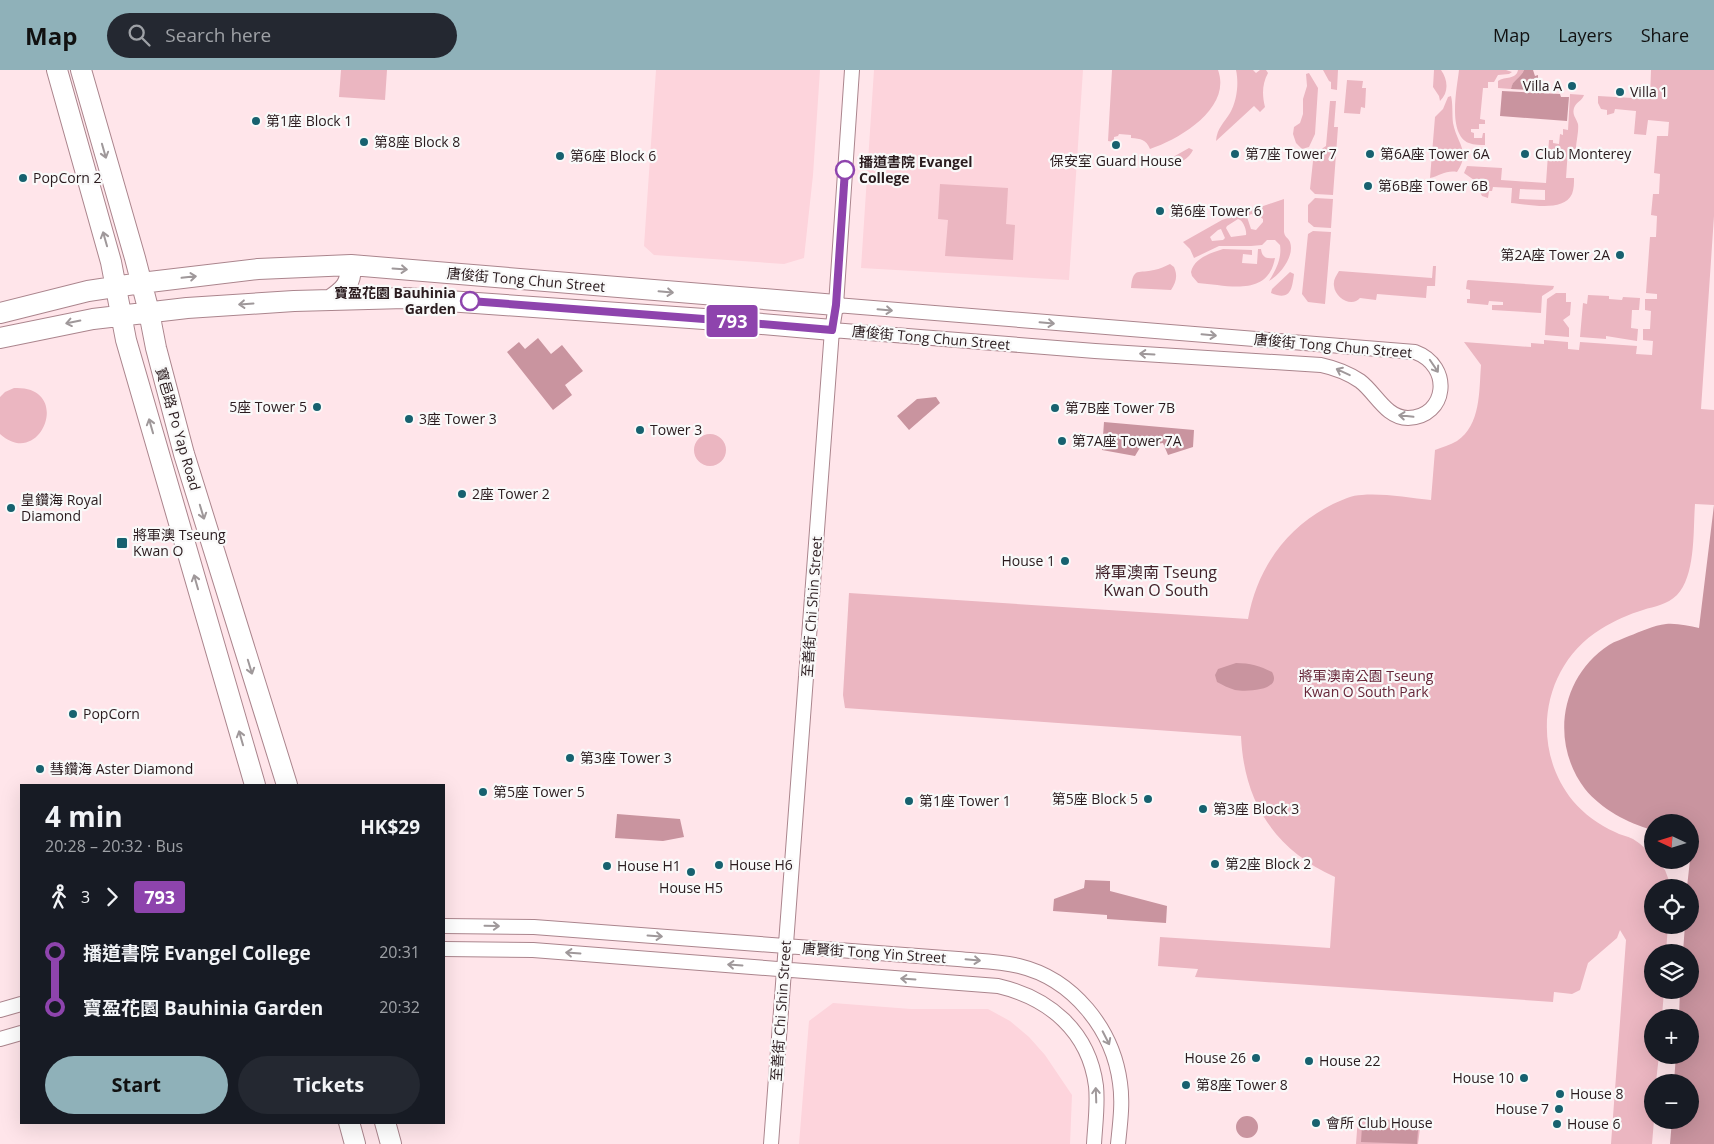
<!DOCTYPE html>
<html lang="en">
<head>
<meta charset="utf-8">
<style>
  body { margin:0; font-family:"Open Sans","Noto Sans TC",sans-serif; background:#242831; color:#f1f3f6; height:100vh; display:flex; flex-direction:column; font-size:19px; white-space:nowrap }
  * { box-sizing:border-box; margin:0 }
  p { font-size:16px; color:#9ea1a6 }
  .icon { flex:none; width:28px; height:28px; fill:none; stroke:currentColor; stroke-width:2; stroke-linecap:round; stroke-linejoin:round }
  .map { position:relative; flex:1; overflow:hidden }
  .drawer { position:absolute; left:20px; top:714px; width:425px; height:340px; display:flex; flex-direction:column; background:#171b24; border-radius:0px; box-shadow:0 5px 20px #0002 }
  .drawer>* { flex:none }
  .badge { padding:0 10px; border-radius:4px; font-size:18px; line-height:32px }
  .needle { width:32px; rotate:274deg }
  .controls { position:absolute; left:1644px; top:744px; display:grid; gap:10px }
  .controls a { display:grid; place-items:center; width:55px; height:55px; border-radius:50%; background:#171b24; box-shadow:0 5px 20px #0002; font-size:25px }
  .map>.badge { position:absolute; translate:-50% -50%; box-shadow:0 0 0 2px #fff }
  .legs { display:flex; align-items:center; gap:8px; height:55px; padding:0 25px; font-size:16px }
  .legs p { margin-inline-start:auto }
  .headline { display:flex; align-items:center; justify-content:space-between; height:85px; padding:0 25px }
  h1 { font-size:28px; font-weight:700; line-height:38px }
  .action { display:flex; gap:10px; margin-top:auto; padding:10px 25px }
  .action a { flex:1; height:58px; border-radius:30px; background:#8fb1b9; color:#111; font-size:20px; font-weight:700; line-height:58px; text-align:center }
  .action a+a { background:#242831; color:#f1f3f6 }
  ul { padding:0 25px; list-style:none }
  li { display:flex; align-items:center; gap:18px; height:55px; font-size:19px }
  li i { display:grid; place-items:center; width:8px; height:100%; margin:0 6px; background:currentColor }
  li i::after { content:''; width:12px; height:12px; margin:-6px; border:4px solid; border-radius:50%; background:#171b24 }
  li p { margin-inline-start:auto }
  li:first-child i { background:linear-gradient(#0000 50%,currentColor 0) }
  li:last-child i { background:linear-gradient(currentColor 50%,#0000 0) }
  header { display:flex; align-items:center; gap:30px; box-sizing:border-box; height:70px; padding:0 25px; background:#8fb1b9; color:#111 }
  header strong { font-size:24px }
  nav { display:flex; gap:28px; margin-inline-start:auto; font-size:18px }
  .search { width:350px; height:45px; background:#242831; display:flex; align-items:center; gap:12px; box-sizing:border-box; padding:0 18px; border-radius:28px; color:#9ea1a6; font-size:19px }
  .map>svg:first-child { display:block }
</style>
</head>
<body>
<header>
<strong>Map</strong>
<div class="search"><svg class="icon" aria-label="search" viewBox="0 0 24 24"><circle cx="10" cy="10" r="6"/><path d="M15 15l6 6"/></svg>Search here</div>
<nav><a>Map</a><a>Layers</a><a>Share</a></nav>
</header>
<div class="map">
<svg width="1714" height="1074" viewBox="0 0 1714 1074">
  <rect width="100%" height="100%" fill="#ffe5ea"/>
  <path fill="#fdd4dc" d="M656,0H820L813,105L804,188L784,194L654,185L644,176Z
    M874,0H1083L1069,210L861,198Z
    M833,933L911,939H988L1010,951L1029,967L1045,985L1072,1025L1070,1074H799L809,951Z"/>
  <path fill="#ebb6c1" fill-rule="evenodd" d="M341,0H387L385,30L339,27Z
    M1112,0H1218C1232,38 1180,69 1150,79C1146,69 1141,69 1131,68V65L1119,64L1118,66L1114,67V72L1108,71Z
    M1236,0H1253L1256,3L1260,0H1266L1268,3C1262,14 1262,25 1265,37L1260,42L1254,36L1216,71C1217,58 1224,53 1230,43C1237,31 1239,13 1236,0Z
    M1323,0H1338L1337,20L1331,19V12L1329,11Z
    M1434,0H1441C1448,10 1449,22 1440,31L1439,26L1433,17Z
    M1459,0H1506L1512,2L1509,4L1498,5L1494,12H1488V18H1483L1480,49L1485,50V54H1479V59H1471V62L1474,63V68H1482L1483,63H1485V75C1480,75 1474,75 1469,73C1447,64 1457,18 1459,0Z
    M1518,0H1524C1521,8 1512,11 1511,19L1498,18V11C1505,6 1516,10 1518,0Z
    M1651,0H1714V146L1701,339L1714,340V435L1695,434C1693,460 1696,505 1677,525C1667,535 1655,536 1643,540C1629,544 1614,551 1601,559C1542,595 1529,677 1573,731C1584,744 1599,755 1615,762C1620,765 1627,766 1633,769C1640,773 1647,780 1652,786V790H1656L1665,800L1671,816L1652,818V855H1668L1666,882H1652V920H1664L1662,947L1652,948V985H1659L1656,1012H1652L1654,1050L1652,1074H1611L1626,870L1620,860L1617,868L1588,893L1580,920L1572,924L1554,922L1553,932L1195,907L1198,899L1158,896L1160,867L1330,878L1335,807C1274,779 1244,732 1241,666L845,638L843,625L849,523L1248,549C1257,499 1286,457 1333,434C1342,430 1352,425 1362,425C1382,423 1410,428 1431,430L1435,380C1442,377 1450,375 1457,371C1481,355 1479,321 1481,295L1464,272L1531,277V273L1544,274V270L1568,272V279L1579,280L1580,272L1637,276L1636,284L1652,285L1653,271L1643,270V259H1650L1651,241L1645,240V229H1657V224L1646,223L1650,167H1656L1657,146L1651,145L1653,124H1659L1660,104L1654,103L1657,66H1668L1669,52L1648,50L1646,65L1634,64L1636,41L1615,39L1614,43L1607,45V40L1601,39L1598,33V26L1650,29Z
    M1309,3L1318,18L1315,64L1309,77L1302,79L1296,73L1293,64L1294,57L1300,53L1303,44V29L1307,16L1306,4Z
    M1347,10L1363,11L1362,18H1366L1365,38L1361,37L1360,44L1344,43Z
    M1570,24L1584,25C1582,31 1576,32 1574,38C1572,45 1576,48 1578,54C1579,61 1576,72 1576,79H1568L1566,108H1574C1574,113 1574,119 1572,124C1563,143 1528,134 1511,133L1512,118L1493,117L1492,121H1489L1488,128L1482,126L1474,110L1464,103L1467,96L1502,98L1501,110L1546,113L1549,70H1553V73L1559,74L1560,64L1563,65V59L1568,60ZM1520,119L1545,120V130L1519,129Z
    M1451,26C1453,34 1452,44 1453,53C1457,74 1471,81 1457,102C1446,100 1440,106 1430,108L1435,47L1443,39L1448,27Z
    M1330,31H1336L1334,57H1338L1333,125L1315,124L1310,119L1313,91L1323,78L1326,76Z
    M1189,78L1193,80C1189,89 1177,96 1166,95V91Z
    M940,114L1008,118L1006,154L1015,155L1013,190L945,186L948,150L938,149Z
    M1315,128L1333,129L1331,158L1314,157L1308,152V135Z
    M1284,129V162C1285,168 1288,167 1290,172C1295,186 1280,205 1269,211C1276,200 1282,188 1280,175L1275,170H1267L1262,175L1251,176H1219L1194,188L1190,179L1183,172L1222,150ZM1251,144L1259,146L1263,149V152L1256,160L1251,159L1247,147ZM1238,149C1243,150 1247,160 1246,165L1231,167L1226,158L1227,156ZM1221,159L1225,168L1223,170L1212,171L1210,167L1218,160Z
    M1313,161L1331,162L1325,234L1308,232L1302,224L1308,164Z
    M1223,179L1252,180V185L1243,184L1242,193L1257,194L1258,179H1261C1262,188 1267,189 1275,188C1268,228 1227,215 1198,213L1192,206L1191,202C1194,188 1211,183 1223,179Z
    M1170,194L1174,197C1178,206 1176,212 1171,220L1131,218C1133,196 1139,204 1154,200C1160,199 1165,196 1170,194Z
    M1433,196H1436L1435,216H1427L1426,228L1377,224L1376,230L1360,228C1352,238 1335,228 1334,216C1333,210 1336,206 1339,201L1432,208Z
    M1290,202L1294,204C1292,220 1290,231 1271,223L1272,219Z
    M1468,210L1554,216L1553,219L1542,226L1541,243L1492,240V235H1503V232L1489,231L1488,235L1467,233V229H1470V220L1466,219L1467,211Z
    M1556,223H1566V232H1571L1570,245L1563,250L1569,258V267L1545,265L1547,229Z
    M1588,225L1609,226V229L1622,230L1623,227L1640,228L1639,240H1632L1631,258L1638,259L1637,271L1606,266V269L1580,267L1583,233L1587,234Z
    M14,318C74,315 41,401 0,364V327L5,322Z
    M694 380a16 16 0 1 1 32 0a16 16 0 1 1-32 0Z
    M1358,1047L1417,1052V1058H1420L1418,1074H1356Z"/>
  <path fill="#c9949f" d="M1524,0H1533L1535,6L1538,5V11H1534V20L1511,19C1512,10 1521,8 1524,0Z
    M1502,21L1560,24L1561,27H1569L1567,51L1500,46Z
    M538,268L551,284L562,275L583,301L565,315L572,325L553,340L507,282L519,272L525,279Z
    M936,327L940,333L909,360L897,346L917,329Z
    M1104,352L1194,360L1193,377L1168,385L1163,373L1141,376L1135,386L1102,380Z
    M1714,435V1074H1670L1672,1050H1690V1012H1674L1676,985H1690V948L1679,947L1680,920H1690V882H1683L1685,855H1690V818L1687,817L1690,790V752H1652V760C1628,753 1601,739 1585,719C1550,673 1560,607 1609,575C1615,571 1623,569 1629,566C1640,562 1654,555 1666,554C1677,553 1689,556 1699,558Z
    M1236,593C1250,593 1260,596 1272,602C1283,621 1246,622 1235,620C1228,618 1223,615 1217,612L1215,605L1218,599Z
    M617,744L680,749L684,767L663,771L615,768Z
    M1085,810L1110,811V821L1167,836L1166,853L1107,849V845L1053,841L1054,829L1084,818Z
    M1236 1057a11 11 0 1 1 22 0a11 11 0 1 1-22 0Z
    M1362,1056L1418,1060L1417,1074L1361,1072Z"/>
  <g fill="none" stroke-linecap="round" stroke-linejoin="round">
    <g stroke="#ab858d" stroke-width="16">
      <path id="street" d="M832,260L1095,281L1321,295C1335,298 1348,303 1360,311C1376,323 1386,348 1408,348C1447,347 1453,296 1415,282L836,235
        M444,856L534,857L958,889C978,891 999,891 1019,896C1073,909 1113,959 1120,1013C1123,1033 1120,1054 1118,1074
        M444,879L533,880L998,916C1049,928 1089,961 1096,1016C1098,1035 1095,1055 1094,1074
        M0,940L21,934
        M0,969L21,963
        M771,1074L832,260L836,235L852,0"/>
    </g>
    <g stroke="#ab858d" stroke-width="22">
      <path id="secondary" d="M57,0L111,192L126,270L255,715
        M81,0L135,188L149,242L156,278L184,384L287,715
        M330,230C345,220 351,214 351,195
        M0,243L88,221L141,213L258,199L351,195L836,235
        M0,268L93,249L187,238L294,231L405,228L704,249L832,260
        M349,1052L355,1074
        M385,1052L391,1074"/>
    </g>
    <use href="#street" stroke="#fff" stroke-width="14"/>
    <use href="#secondary" stroke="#fff" stroke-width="20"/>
  </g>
  <defs><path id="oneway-shaft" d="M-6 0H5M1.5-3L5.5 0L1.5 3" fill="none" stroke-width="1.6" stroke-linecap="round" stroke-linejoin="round" transform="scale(1.25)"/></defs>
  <g stroke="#9f989a">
    <use href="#oneway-shaft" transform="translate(104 81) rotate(74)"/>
    <use href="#oneway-shaft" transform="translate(105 169) rotate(-106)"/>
    <use href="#oneway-shaft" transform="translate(400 199) rotate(4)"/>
    <use href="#oneway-shaft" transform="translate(189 207) rotate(-6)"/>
    <use href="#oneway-shaft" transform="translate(666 222) rotate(5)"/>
    <use href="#oneway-shaft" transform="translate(246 234) rotate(176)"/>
    <use href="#oneway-shaft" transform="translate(885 240) rotate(5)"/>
    <use href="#oneway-shaft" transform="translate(73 252) rotate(169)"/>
    <use href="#oneway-shaft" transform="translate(1047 253) rotate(5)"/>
    <use href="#oneway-shaft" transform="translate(1209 265) rotate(5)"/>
    <use href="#oneway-shaft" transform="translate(1147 284) rotate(-177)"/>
    <use href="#oneway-shaft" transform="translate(1434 296) rotate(56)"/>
    <use href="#oneway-shaft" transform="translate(1343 302) rotate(-155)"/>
    <use href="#oneway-shaft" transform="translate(1406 346) rotate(-174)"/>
    <use href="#oneway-shaft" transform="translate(151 356) rotate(-106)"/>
    <use href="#oneway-shaft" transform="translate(202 442) rotate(73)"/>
    <use href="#oneway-shaft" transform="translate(196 512) rotate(-106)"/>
    <use href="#oneway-shaft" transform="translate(250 597) rotate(73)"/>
    <use href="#oneway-shaft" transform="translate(241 668) rotate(-106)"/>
    <use href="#oneway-shaft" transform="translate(492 856) rotate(1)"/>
    <use href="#oneway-shaft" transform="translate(655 866) rotate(4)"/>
    <use href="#oneway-shaft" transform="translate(573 883) rotate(-176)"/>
    <use href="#oneway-shaft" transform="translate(973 890) rotate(5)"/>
    <use href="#oneway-shaft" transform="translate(735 895) rotate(-176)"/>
    <use href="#oneway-shaft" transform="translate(908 909) rotate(-176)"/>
    <use href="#oneway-shaft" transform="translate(1106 968) rotate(63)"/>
    <use href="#oneway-shaft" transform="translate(1096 1025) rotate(-92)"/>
  </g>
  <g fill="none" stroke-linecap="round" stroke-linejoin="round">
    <g stroke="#fff" stroke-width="11">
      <path id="line-1" d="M470,231L704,249L832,260L836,235L845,100"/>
    </g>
    <use href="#line-1" stroke="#8e44ad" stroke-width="8"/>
  </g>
  <g fill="#17616f" stroke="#f9f9f9" stroke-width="2">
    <circle cx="1572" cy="16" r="5"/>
    <circle cx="1620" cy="22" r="5"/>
    <circle cx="256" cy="51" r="5"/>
    <circle cx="364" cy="72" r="5"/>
    <circle cx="1116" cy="75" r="5"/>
    <circle cx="1235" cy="84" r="5"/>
    <circle cx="1370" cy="84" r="5"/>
    <circle cx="1525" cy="84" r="5"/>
    <circle cx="560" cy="86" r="5"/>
    <circle cx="23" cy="108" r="5"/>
    <circle cx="1368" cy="116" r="5"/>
    <circle cx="1160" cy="141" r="5"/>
    <circle cx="1620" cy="185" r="5"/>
    <circle cx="317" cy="337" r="5"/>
    <circle cx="1055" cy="338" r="5"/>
    <circle cx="409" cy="349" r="5"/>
    <circle cx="640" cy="360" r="5"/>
    <circle cx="1062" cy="371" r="5"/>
    <circle cx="462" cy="424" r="5"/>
    <circle cx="11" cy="438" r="5"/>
    <rect x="116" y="467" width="12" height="12" rx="2.5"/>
    <circle cx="1065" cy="491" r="5"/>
    <circle cx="73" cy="644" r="5"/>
    <circle cx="570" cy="688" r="5"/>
    <circle cx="40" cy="699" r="5"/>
    <circle cx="483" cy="722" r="5"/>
    <circle cx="1148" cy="729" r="5"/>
    <circle cx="909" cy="731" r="5"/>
    <circle cx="1203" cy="739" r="5"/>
    <circle cx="1215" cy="794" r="5"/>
    <circle cx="719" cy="795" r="5"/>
    <circle cx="607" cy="796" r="5"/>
    <circle cx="691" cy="802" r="5"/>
    <circle cx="1256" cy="988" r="5"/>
    <circle cx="1309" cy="991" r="5"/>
    <circle cx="1524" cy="1008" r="5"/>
    <circle cx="1186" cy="1015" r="5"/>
    <circle cx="1560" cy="1024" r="5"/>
    <circle cx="1559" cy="1039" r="5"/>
    <circle cx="1316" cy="1053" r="5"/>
    <circle cx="1557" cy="1054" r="5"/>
  </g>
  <g fill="#fff" stroke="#8e44ad" stroke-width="2.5">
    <circle cx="845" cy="100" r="9"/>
    <circle cx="470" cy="231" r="9"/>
  </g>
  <g text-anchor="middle" stroke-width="4.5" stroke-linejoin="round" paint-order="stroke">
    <g font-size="14" fill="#2a1b1e" stroke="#f9f9f9" text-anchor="start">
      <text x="1562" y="21" text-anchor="end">Villa A</text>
      <text x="1630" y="27">Villa 1</text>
      <text x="266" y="56">第1座 Block 1</text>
      <text x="374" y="77">第8座 Block 8</text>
      <text x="1245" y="89">第7座 Tower 7</text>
      <text x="1380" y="89">第6A座 Tower 6A</text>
      <text x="1535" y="89">Club Monterey</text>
      <text x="570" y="91">第6座 Block 6</text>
      <text x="1116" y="96" text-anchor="middle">保安室 Guard House</text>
      <text x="33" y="113">PopCorn 2</text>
      <text x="1378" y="121">第6B座 Tower 6B</text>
      <text x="1170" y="146">第6座 Tower 6</text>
      <text x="1610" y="190" text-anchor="end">第2A座 Tower 2A</text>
      <text x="307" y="342" text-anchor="end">5座 Tower 5</text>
      <text x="1065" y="343">第7B座 Tower 7B</text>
      <text x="419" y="354">3座 Tower 3</text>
      <text x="650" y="365">Tower 3</text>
      <text x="1072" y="376">第7A座 Tower 7A</text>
      <text x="472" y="429">2座 Tower 2</text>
      <text x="21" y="435">皇鑽海 Royal<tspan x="21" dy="16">Diamond</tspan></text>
      <text x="133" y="470">將軍澳 Tseung<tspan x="133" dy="16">Kwan O</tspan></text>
      <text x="1055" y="496" text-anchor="end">House 1</text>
      <text x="83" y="649">PopCorn</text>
      <text x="580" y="693">第3座 Tower 3</text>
      <text x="50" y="704">彗鑽海 Aster Diamond</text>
      <text x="493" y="727">第5座 Tower 5</text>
      <text x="1138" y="734" text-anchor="end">第5座 Block 5</text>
      <text x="919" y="736">第1座 Tower 1</text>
      <text x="1213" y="744">第3座 Block 3</text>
      <text x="1225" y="799">第2座 Block 2</text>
      <text x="729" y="800">House H6</text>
      <text x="617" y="801">House H1</text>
      <text x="691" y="823" text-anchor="middle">House H5</text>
      <text x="1246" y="993" text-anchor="end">House 26</text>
      <text x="1319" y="996">House 22</text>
      <text x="1514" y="1013" text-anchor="end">House 10</text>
      <text x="1196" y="1020">第8座 Tower 8</text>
      <text x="1570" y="1029">House 8</text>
      <text x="1549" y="1044" text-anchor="end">House 7</text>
      <text x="1326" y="1058">會所 Club House</text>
      <text x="1567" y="1059">House 6</text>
    </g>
    <g font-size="14" font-weight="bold" fill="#2a1b1e" stroke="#f9f9f9" text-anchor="start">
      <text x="859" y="97">播道書院 Evangel<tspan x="859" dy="16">College</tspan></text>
      <text x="456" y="228" text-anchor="end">寶盈花園 Bauhinia<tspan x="456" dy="16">Garden</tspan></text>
    </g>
    <g font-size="14" fill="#2a1b1e" stroke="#f9f9f9">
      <text transform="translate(526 210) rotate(5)" y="5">唐俊街 Tong Chun Street</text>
      <text transform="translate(931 268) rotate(5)" y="5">唐俊街 Tong Chun Street</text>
      <text transform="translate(1333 276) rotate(5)" y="5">唐俊街 Tong Chun Street</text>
      <text transform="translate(178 359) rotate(74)" y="5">寶邑路 Po Yap Road</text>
      <text transform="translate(812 537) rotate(-86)" y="5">至善街 Chi Shin Street</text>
      <text transform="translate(874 883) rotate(4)" y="5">唐賢街 Tong Yin Street</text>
      <text transform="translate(781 941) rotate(-86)" y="5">至善街 Chi Shin Street</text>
    </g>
    <g font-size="14" fill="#662538" stroke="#f9f9f9">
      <text x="1366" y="611">將軍澳南公園 Tseung<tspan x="1366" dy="16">Kwan O South Park</tspan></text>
    </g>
    <g font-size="16" fill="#43232b" stroke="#f9f9f9">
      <text x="1156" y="508">將軍澳南 Tseung<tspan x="1156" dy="18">Kwan O South</tspan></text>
    </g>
  </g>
</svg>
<div class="controls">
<a><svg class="needle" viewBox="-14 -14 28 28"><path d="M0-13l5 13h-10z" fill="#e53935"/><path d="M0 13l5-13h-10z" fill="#9ea1a6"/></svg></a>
<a><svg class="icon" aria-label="locate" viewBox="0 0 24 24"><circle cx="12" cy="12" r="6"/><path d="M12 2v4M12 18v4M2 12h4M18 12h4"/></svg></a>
<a><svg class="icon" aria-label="layers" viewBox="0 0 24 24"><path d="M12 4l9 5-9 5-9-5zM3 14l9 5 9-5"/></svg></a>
<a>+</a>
<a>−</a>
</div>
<b class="badge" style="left:732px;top:251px;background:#8e44ad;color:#fff">793</b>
<section class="drawer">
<div class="headline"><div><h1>4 min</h1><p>20:28 – 20:32 · Bus</p></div><b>HK$29</b></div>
<div class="legs"><svg class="icon" aria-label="walk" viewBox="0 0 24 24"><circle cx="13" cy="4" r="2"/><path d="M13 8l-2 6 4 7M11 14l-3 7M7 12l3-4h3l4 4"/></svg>3<svg class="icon" aria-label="forward" viewBox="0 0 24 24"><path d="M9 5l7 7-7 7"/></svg><b class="badge" style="background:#8e44ad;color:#fff">793</b></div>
<ul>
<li><i style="color:#8e44ad"></i><b>播道書院 Evangel College</b><p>20:31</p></li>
<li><i style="color:#8e44ad"></i><b>寶盈花園 Bauhinia Garden</b><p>20:32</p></li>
</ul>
<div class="action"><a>Start</a><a>Tickets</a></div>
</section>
</div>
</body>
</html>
